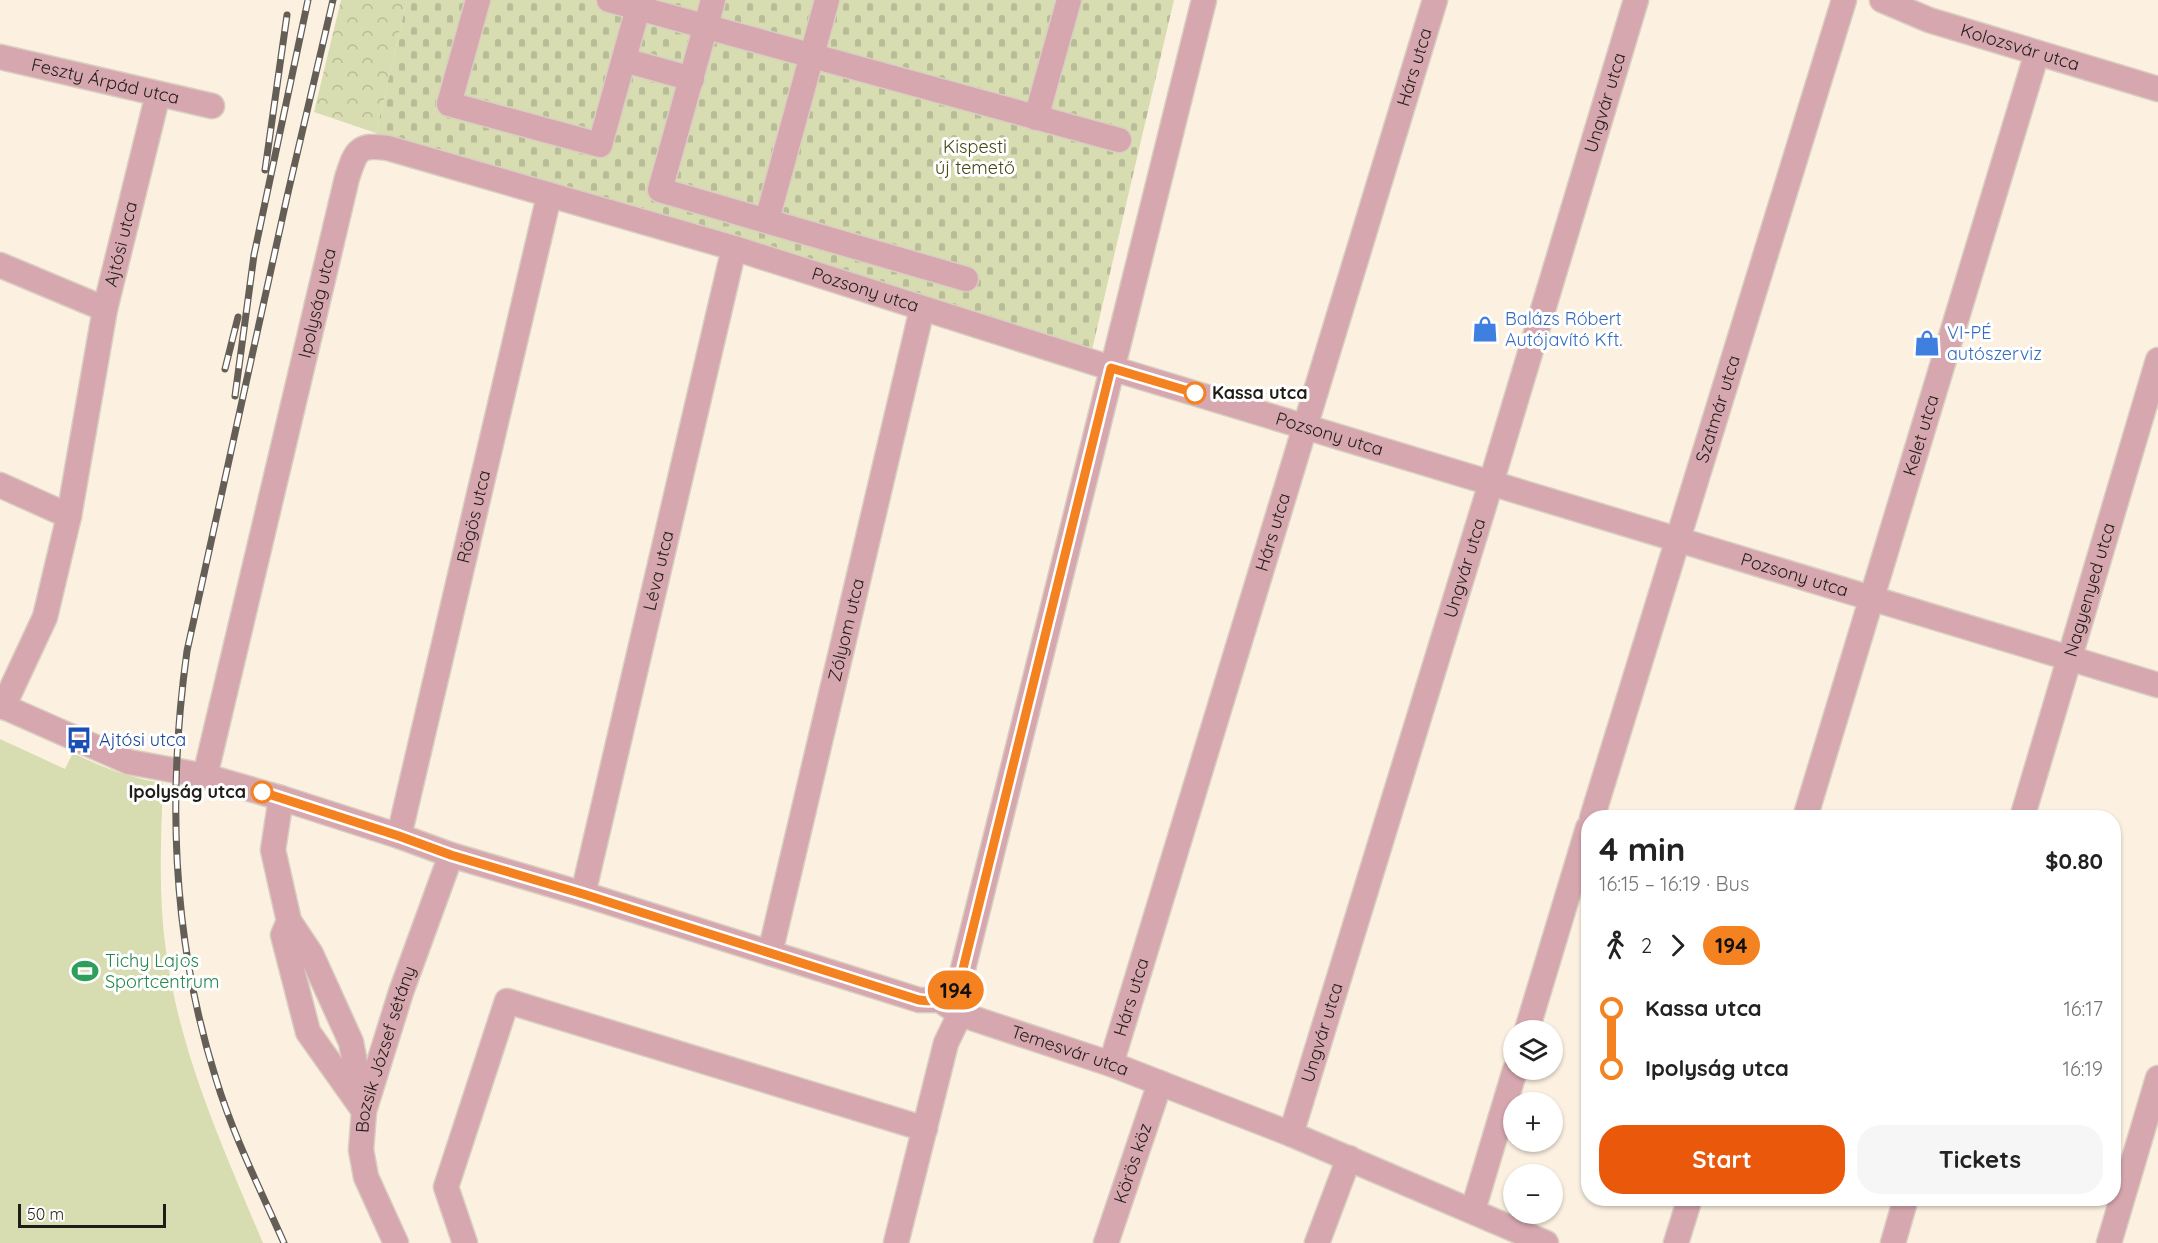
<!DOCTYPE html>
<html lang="en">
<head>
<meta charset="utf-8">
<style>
  body { margin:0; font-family:Quicksand,sans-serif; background:#f6f6f6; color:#222; height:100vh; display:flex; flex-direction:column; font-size:22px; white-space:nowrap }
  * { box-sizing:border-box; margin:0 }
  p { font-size:20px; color:#767676 }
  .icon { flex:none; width:33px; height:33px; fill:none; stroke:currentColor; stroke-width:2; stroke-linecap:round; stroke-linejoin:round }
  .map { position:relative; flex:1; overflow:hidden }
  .side { position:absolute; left:1581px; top:810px; width:540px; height:396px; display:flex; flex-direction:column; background:#fff; border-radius:24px; box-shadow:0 2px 4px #0004 }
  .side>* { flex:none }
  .badge { padding:0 12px; border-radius:20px; font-size:21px; line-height:39px }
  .buttons { position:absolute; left:1503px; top:1020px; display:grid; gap:12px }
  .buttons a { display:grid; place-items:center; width:60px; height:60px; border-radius:50%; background:#fff; box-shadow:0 2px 4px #0004; font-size:30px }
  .scale { position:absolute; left:18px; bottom:15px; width:148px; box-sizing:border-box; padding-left:6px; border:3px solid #201c17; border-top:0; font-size:16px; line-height:21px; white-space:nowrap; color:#201c17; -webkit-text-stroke:4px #fff; paint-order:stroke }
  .map>.badge { position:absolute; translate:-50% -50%; box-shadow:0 0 0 3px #fff }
  .legs { display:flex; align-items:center; gap:9px; height:66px; padding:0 18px; font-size:20px }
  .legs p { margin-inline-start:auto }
  .overview { display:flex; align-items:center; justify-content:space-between; height:102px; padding:0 18px }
  h1 { font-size:33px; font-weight:800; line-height:45px }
  .primary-button { display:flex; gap:12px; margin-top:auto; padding:12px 18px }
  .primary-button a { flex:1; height:69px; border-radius:24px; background:#ea580c; color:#fff; font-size:24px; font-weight:800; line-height:69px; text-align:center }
  .primary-button a+a { background:#f6f6f6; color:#222 }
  ul { padding:0 18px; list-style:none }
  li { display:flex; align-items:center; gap:21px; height:60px; font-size:22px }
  li i { display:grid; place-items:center; width:9px; height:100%; margin:0 8px; background:currentColor }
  li i::after { content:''; width:15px; height:15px; margin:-8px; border:4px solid; border-radius:50%; background:#fff }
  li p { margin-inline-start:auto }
  li:first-child i { background:linear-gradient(#0000 50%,currentColor 0) }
  li:last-child i { background:linear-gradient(currentColor 50%,#0000 0) }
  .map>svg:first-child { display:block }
</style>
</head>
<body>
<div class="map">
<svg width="2158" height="1243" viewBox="0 0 2158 1243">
  <defs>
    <pattern id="forest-crowns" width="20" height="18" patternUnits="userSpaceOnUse" patternTransform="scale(1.5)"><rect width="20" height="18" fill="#d7dcb1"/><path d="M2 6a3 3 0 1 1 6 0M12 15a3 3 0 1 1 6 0" fill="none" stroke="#b8bc98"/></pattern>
    <pattern id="cemetery-stones" width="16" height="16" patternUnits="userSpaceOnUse" patternTransform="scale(1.5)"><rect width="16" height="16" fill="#d7dcb1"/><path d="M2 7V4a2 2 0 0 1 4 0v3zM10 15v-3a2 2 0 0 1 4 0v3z" fill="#b8bc98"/></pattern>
  </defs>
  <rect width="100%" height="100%" fill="#fcf1e1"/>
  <path fill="url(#forest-crowns)" d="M341,0H407L376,133L314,112Z"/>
  <path fill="url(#cemetery-stones)" d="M407,0H1174L1091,354L384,151L376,133Z"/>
  <path fill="#d7dcb1" d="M0,739L65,769L73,753C102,767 131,779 163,783C161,839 158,895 166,951C180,1054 223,1148 263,1243H0Z"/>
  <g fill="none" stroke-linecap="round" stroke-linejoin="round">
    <g stroke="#d9cfc1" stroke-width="27">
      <g id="minor">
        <path d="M478,0L449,104L600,145L638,8"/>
        <path d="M609,0L1119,140"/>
        <path d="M713,0L660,190L966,279"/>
        <path id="s1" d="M1882,0L1929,20L2158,89"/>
        <path id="s2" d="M0,57L212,106"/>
        <path d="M624,60L692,79"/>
        <path d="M1036,118L1069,0"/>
        <path d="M767,220L827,0"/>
        <path d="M0,265L105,309"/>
        <path d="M0,485L69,516"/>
        <path id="s3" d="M0,705L129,762L205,776L281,798L399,836L451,855L583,894L919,1000H940L960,1014L1111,1064L1291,1134L1546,1243"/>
        <path id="s4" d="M3,707L45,617L69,516L105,309L158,94"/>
        <path id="s5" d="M205,776L347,178C356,150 358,144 388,148L734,248L1111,368L2158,685"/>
        <path d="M281,798L273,850L289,921L311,954L351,1042L364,1111L308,1032L283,935L289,921"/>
        <path id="s6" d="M1592,818L1844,0"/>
        <path id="s7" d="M1805,818L2037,53"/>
        <path id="s8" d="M2022,818L2158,360"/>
        <path id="s9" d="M399,836L549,196"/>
        <path id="s10" d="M583,894L734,248"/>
        <path id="s11" d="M770,953L922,309"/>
        <path d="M940,1000L951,995L958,989L1204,0"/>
        <path d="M1527,1030L1588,828"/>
        <path id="s12" d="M1111,1064L1435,0"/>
        <path id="s13" d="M1291,1134L1491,483L1636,0"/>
        <path d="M1473,1210L1515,1070"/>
        <path id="s14" d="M396,1243L366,1177L361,1150L364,1111L401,992L451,855"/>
        <path d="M465,1243L446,1187L507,1001L925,1129"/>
        <path d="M896,1243L946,1043L960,1014"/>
        <path id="s15" d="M1106,1243L1160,1083"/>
        <path d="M1317,1243L1349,1158"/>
        <path d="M1676,1243L1690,1198"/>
        <path d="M1893,1243L1906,1198"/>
        <path d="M2109,1243L2158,1078"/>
      </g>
    </g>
    <use href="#minor" stroke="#d6a7af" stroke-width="24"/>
    <g stroke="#645e56" stroke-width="7">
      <path id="rail" d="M265,170L287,15
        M225,369L238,317
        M235,396L254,255L308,0
        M284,1243C260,1189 233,1135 216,1079C172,940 167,795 187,651L287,197L333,0"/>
    </g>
    <use href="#rail" stroke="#fff" stroke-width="4.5" stroke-dasharray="14" stroke-linecap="butt"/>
  </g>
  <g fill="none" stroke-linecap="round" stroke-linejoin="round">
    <g stroke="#fff" stroke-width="14">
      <path id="line-1" d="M262,792L399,836L451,855L583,894L919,1000C935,1002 946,1000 958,989L1111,368L1195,393"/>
    </g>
    <use href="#line-1" stroke="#f58220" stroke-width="9"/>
  </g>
  <defs>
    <g id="shop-bare" transform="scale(2.07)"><path d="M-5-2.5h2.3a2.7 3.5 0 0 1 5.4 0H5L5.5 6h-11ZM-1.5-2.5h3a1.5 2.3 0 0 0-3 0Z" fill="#3f7fe0" stroke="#fff" stroke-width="2.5" paint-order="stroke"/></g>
    <g id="bus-bare" transform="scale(2.07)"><path d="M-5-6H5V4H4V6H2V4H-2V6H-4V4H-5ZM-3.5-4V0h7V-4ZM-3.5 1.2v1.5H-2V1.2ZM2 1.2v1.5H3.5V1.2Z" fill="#1a4fb4" stroke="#fff" stroke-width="2.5" paint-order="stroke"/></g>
    <g id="stadium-bare" transform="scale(2.07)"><path d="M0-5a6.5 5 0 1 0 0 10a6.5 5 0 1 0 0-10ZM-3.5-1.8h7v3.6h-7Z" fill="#2e9e5b" stroke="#fff" stroke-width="2.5" paint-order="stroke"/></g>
  </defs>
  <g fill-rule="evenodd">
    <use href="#shop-bare" x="1485" y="329"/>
    <use href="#shop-bare" x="1927" y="343"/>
    <use href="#bus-bare" x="79" y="740"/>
    <use href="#stadium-bare" x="85" y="971"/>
  </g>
  <g fill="#fff" stroke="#f58220" stroke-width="3">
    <circle cx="1195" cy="393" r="10"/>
    <circle cx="262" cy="792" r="10"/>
  </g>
  <g text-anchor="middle" stroke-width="6" stroke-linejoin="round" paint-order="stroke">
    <g font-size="18" fill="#201c17" stroke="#fff">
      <text dy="6" stroke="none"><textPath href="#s1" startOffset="146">Kolozsvár utca</textPath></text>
      <text dy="6" stroke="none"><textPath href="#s12" startOffset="1042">Hárs utca</textPath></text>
      <text dy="6" stroke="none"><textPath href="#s2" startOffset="108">Feszty Árpád utca</textPath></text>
      <text dy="6" stroke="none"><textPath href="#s13" startOffset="1078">Ungvár utca</textPath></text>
      <text dy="6" stroke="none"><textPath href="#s4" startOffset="480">Ajtósi utca</textPath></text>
      <text dy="6" stroke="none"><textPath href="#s5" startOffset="1172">Pozsony utca</textPath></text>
      <text dy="6" stroke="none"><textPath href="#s5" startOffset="486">Ipolyság utca</textPath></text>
      <text dy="6" stroke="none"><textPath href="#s6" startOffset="428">Szatmár utca</textPath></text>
      <text dy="6" stroke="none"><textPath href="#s5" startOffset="1658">Pozsony utca</textPath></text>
      <text dy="6" stroke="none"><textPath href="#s7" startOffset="400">Kelet utca</textPath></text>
      <text dy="6" stroke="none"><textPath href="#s9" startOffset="328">Rögös utca</textPath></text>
      <text dy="6" stroke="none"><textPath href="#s12" startOffset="556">Hárs utca</textPath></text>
      <text dy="6" stroke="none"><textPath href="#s13" startOffset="592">Ungvár utca</textPath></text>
      <text dy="6" stroke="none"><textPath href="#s10" startOffset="332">Léva utca</textPath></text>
      <text dy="6" stroke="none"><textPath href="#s5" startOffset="2144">Pozsony utca</textPath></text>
      <text dy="6" stroke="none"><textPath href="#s8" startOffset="238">Nagyenyed utca</textPath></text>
      <text dy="6" stroke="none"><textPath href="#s11" startOffset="332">Zólyom utca</textPath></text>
      <text dy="6" stroke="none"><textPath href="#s12" startOffset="70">Hárs utca</textPath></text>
      <text dy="6" stroke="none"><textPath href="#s13" startOffset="106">Ungvár utca</textPath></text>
      <text dy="6" stroke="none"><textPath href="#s14" startOffset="204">Bozsik József sétány</textPath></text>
      <text dy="6" stroke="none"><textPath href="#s3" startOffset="1128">Temesvár utca</textPath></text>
      <text dy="6" stroke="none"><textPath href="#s15" startOffset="84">Körös köz</textPath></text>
    </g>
    <g font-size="18" fill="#444810" stroke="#fff">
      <text x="975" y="153">Kispesti<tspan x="975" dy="21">új temető</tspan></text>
    </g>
    <g font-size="18" fill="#366cbe" stroke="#fff" text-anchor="start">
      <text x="1505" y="325">Balázs Róbert<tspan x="1505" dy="21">Autójavító Kft.</tspan></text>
      <text x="1947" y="339">VI-PÉ<tspan x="1947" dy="21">autószerviz</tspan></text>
    </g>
    <g font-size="18" font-weight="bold" fill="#201c17" stroke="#fff" text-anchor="start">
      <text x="1212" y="399">Kassa utca</text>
      <text x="246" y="798" text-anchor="end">Ipolyság utca</text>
    </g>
    <g font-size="18" fill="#164399" stroke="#fff" text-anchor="start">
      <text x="99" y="746">Ajtósi utca</text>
    </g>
    <g font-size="18" fill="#27864d" stroke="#fff" text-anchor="start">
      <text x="105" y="967">Tichy Lajos<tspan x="105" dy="21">Sportcentrum</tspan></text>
    </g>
  </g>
</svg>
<div class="buttons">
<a><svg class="icon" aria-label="layers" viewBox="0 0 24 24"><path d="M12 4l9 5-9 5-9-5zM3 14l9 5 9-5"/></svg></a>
<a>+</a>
<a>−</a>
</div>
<div class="scale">50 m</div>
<b class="badge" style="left:956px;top:990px;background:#f58220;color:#111">194</b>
<section class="side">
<div class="overview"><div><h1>4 min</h1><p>16:15 – 16:19 · Bus</p></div><b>$0.80</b></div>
<div class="legs"><svg class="icon" aria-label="walk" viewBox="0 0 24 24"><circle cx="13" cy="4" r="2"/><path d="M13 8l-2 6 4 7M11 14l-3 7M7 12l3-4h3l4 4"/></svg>2<svg class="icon" aria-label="forward" viewBox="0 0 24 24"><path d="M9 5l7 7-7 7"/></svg><b class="badge" style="background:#f58220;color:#111">194</b></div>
<ul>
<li><i style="color:#f58220"></i><b>Kassa utca</b><p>16:17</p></li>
<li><i style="color:#f58220"></i><b>Ipolyság utca</b><p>16:19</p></li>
</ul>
<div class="primary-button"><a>Start</a><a>Tickets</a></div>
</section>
</div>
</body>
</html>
